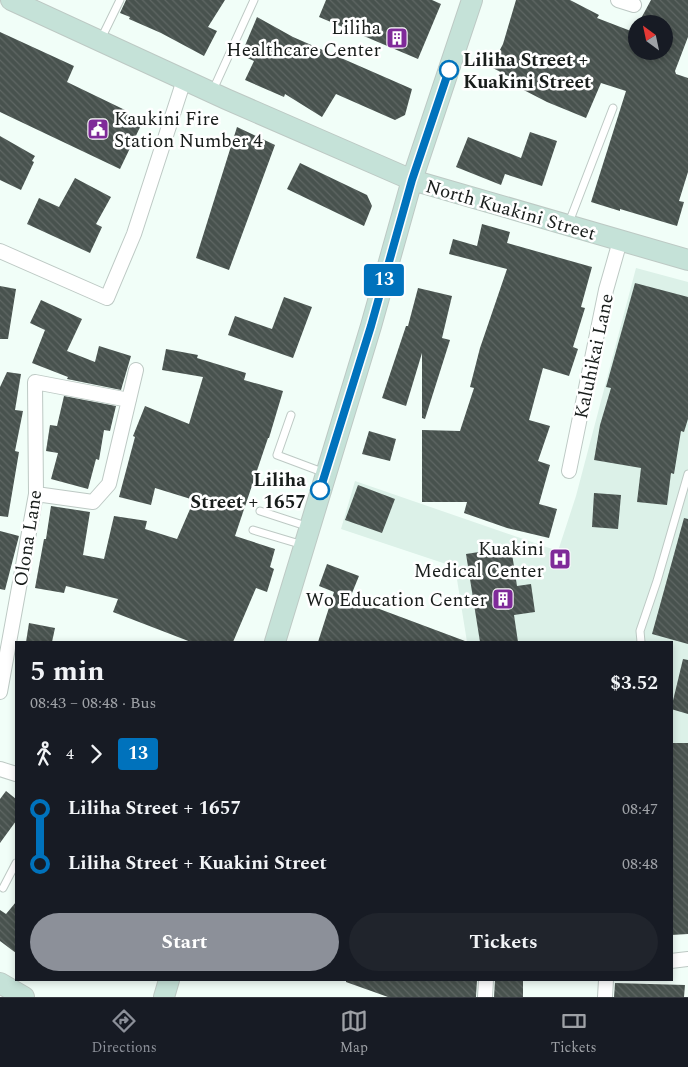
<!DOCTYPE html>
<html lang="en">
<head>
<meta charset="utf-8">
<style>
  body { margin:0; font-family:Spectral,serif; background:#20242c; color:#f1f3f6; height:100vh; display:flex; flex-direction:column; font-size:19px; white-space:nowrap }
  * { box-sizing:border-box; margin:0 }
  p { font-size:16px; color:#9ea1a6 }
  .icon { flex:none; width:28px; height:28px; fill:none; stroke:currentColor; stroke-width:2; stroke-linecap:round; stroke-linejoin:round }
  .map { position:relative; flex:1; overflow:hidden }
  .side { position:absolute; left:15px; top:641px; width:658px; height:340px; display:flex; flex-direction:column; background:#171b24; border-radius:0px; box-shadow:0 2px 8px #0003 }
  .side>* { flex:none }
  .badge { padding:0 10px; border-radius:4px; font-size:18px; line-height:32px }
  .needle { width:32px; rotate:327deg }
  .tools { position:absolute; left:628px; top:15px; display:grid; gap:10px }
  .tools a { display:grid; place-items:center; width:45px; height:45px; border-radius:50%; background:#171b24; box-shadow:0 2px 8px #0003; font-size:25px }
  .map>.badge { position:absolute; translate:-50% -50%; box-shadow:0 0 0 2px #fff }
  .legs { display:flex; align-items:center; gap:8px; height:55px; padding:0 15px; font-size:16px }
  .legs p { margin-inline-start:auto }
  .headline { display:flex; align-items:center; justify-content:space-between; height:85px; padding:0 15px }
  h1 { font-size:28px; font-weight:700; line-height:38px }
  .action { display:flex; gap:10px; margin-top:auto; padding:10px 15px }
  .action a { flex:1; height:58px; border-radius:30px; background:#8c9099; color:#fff; font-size:20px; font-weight:700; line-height:58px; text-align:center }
  .action a+a { background:#20242c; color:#f1f3f6 }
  ul { padding:0 15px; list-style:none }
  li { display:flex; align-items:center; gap:18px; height:55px; font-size:19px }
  li i { display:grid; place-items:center; width:8px; height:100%; margin:0 6px; background:currentColor }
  li i::after { content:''; width:12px; height:12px; margin:-6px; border:4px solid; border-radius:50%; background:#171b24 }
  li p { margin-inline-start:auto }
  li:first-child i { background:linear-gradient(#0000 50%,currentColor 0) }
  li:last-child i { background:linear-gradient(currentColor 50%,#0000 0) }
  .tab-bar { display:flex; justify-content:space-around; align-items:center; height:70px; border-top:1px solid #363941; background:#171b24; font-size:14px; color:#9ea1a6 }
  .tab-bar a { display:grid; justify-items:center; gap:2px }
  .tab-bar .current { color:#8c9099 }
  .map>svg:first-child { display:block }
</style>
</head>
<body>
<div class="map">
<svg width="688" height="997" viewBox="0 0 688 997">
  <defs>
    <pattern id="building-back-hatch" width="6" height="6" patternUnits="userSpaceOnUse" patternTransform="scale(1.25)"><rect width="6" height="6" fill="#48524e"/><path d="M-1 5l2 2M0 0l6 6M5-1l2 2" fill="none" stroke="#5f6764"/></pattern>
  </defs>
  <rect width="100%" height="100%" fill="#f1fef8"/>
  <path fill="#dcf1e8" d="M636,268L688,282V853L671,854V642H467L455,567L341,529L355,481L558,551L576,496Z"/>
  <path fill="url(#building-back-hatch)" d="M126,0H225L208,27L217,31L204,56L161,33L129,19L130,17L120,13Z
    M326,0H432L441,4L418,59L319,17Z
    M516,0H570L599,15L597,18L636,33V51H664V24H638L651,0H688V37L675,71L676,74L688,78V172L679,201L684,202L677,226L620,209V211L591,202L626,91L601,83L586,118L547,102L512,84L514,79L491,67L503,44Z
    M257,17L293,37L412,89L405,115L395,120L336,94L322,117L285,94L284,97L245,80L254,61L241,55Z
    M0,32L74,66L67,82L125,110L124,113L143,121L120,169L0,112Z
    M237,127L275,145L229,270L196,258Z
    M530,132L557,141L542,186L505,174L501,185L456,167L468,137L521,158Z
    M0,136L35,156L32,161L34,162L21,190L0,180Z
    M300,163L367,195L372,206L364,226L287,189Z
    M75,178L111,197L96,224L102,227L90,253L27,224L39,198L59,207Z
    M482,224L510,232L507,243L592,267L581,307L585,308L573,347L578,349L569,376L543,368L529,420L550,426L538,461L550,465L539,504L557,509L549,538L507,528L464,513L467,502H422V430L460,431L474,388L470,387L480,348L507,269L449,254L453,239L477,246Z
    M635,283L688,297V419L684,432L681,431L674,474L671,473L667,505L637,502L641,468L594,460L600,425L611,388L606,387Z
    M0,286L16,289L8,339H0Z
    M418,288L452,296L442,338L450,340L425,419L422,418V353L406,406L382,398L406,326H408Z
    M284,297L312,307L293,358L228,335L235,316L272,329Z
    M41,300L82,319L67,351L95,362L99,346L131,356L121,390L67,379L68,377L32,363L45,330L30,323Z
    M166,349L198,355L197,358L246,373L244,380L283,391L269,438H268L235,536L275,549L270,567L274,569L267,592L256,588L233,642H191L113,612L118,599L66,586L64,593L35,588L44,539H46L51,506L90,512L83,555L104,559L114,516L147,521L145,529L177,539L194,500L155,488L151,505L119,497L135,437L133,436L145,406L189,424L203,377L162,370Z
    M7,372L21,374L15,410L23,411L15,451L19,452L8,517L0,516V387Z
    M64,396L116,406L110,431L104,430L99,460L96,459L88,489L51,479L58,453L46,451L50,425L57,426Z
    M369,431L396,439L390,461L362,454Z
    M358,485L395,499L382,533L345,520Z
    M594,493L621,495L618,529L592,527Z
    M684,518L688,519V644L652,634Z
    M0,531L19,536L5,590L0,589Z
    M511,547L517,586L531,584L535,612L514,615L518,642H480L466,554Z
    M327,564L359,576L350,598L465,641V642H318L334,592L319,586Z
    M29,623L55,628L52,642H26Z
    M683,659L688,660V714L671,709Z
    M671,743H688V934L671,935Z
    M6,791L16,799V821L0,843V799Z
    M16,902V953L0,941V910L6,914Z
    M346,980H477L476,997H388L346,982Z
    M495,980H523V997H494Z
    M615,983L685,985L684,997H614Z"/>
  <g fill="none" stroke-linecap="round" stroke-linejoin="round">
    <g stroke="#bdc9c4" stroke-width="9">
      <path id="lane" d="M101,39L120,0
        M213,90L254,0
        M568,225L613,108
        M291,415L277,455L325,473
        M260,511L309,527
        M253,530L303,545
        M641,642L640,631L657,581L688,474
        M3,888L16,863"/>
    </g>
    <g stroke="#bdc9c4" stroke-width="16">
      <path id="street" d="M618,0L634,5
        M0,251L107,298L134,234L184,80
        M569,471L606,290L620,241
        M36,494L93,502L109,484L136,370
        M0,692L36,494L35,382L129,400
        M0,769L16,774
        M671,961L688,959
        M485,997L486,980
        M605,997L606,980"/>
    </g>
    <g stroke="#bdc9c4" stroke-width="22">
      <path id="secondary" d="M11,0L226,99L412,180L688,260
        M275,642L371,326L412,180L472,0
        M0,983L24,997
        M164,997L169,980"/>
    </g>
    <use href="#lane" stroke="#fff" stroke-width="7"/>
    <use href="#street" stroke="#fff" stroke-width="14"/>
    <use href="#secondary" stroke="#c5e2d8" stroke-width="20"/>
  </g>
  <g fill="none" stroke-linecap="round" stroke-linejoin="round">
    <g stroke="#fff" stroke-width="11">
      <path id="line-1" d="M320,490L371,326L412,180L449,70"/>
    </g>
    <use href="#line-1" stroke="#0072bc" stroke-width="8"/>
  </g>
  <defs>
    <g id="building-square" transform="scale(1.125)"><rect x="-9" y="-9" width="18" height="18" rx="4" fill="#7f2a99" stroke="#fff"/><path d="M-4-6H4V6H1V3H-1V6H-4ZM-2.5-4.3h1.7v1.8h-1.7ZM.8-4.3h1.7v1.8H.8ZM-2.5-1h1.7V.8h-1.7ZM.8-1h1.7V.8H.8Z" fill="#fff"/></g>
    <g id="civic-square" transform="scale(1.125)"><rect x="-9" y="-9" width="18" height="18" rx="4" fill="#7f2a99" stroke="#fff"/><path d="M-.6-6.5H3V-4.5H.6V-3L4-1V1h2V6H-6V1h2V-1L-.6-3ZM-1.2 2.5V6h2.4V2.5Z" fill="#fff"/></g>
    <g id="hospital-square" transform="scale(1.125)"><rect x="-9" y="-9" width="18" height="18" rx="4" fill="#7f2a99" stroke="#fff"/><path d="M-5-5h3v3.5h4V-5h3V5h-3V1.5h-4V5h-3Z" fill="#fff"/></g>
  </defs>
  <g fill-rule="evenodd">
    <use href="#building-square" x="397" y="38"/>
    <use href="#civic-square" x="98" y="129"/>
    <use href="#hospital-square" x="560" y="559"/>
    <use href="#building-square" x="503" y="599"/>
  </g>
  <g fill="#fff" stroke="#0072bc" stroke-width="2.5">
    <circle cx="449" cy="70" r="9"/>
    <circle cx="320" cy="490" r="9"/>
  </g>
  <g text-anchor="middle" stroke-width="5" stroke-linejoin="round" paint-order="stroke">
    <g font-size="19" fill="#181d1b" stroke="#fff" text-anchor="end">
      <text x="381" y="34">Liliha<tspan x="381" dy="22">Healthcare Center</tspan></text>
      <text x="114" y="125" text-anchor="start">Kaukini Fire<tspan x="114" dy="22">Station Number 4</tspan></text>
      <text x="544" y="555">Kuakini<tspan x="544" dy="22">Medical Center</tspan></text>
      <text x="487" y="606">Wo Education Center</text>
    </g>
    <g font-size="19" font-weight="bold" fill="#181d1b" stroke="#fff" text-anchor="start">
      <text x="463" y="66">Liliha Street +<tspan x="463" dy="22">Kuakini Street</tspan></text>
      <text x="306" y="486" text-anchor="end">Liliha<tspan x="306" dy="22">Street + 1657</tspan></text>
    </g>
    <g font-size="19" fill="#181d1b" stroke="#fff">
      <text transform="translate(511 209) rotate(16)" y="7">North Kuakini Street</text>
      <text transform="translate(593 356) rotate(-78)" y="7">Kaluhikai Lane</text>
      <text transform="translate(27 538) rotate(-81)" y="7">Olona Lane</text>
    </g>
  </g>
</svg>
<div class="tools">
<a><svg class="needle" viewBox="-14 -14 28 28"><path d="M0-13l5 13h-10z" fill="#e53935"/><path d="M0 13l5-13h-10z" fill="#9ea1a6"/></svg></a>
</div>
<b class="badge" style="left:384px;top:280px;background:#0072bc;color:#fff">13</b>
<section class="side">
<div class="headline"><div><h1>5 min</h1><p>08:43 – 08:48 · Bus</p></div><b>$3.52</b></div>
<div class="legs"><svg class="icon" aria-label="walk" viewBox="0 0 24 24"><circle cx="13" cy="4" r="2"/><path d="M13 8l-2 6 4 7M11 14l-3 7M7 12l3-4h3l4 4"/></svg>4<svg class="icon" aria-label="forward" viewBox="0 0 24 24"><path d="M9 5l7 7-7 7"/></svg><b class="badge" style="background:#0072bc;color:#fff">13</b></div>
<ul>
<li><i style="color:#0072bc"></i><b>Liliha Street + 1657</b><p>08:47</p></li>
<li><i style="color:#0072bc"></i><b>Liliha Street + Kuakini Street</b><p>08:48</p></li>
</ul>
<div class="action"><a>Start</a><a>Tickets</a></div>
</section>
</div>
<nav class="tab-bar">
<a class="current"><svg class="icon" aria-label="directions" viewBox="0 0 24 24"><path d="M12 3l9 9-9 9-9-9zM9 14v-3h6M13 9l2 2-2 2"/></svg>Directions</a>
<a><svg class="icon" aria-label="map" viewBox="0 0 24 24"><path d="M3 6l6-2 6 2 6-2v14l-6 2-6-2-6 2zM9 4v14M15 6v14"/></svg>Map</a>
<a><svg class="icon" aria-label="tickets" viewBox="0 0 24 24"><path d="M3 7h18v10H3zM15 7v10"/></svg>Tickets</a>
</nav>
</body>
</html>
